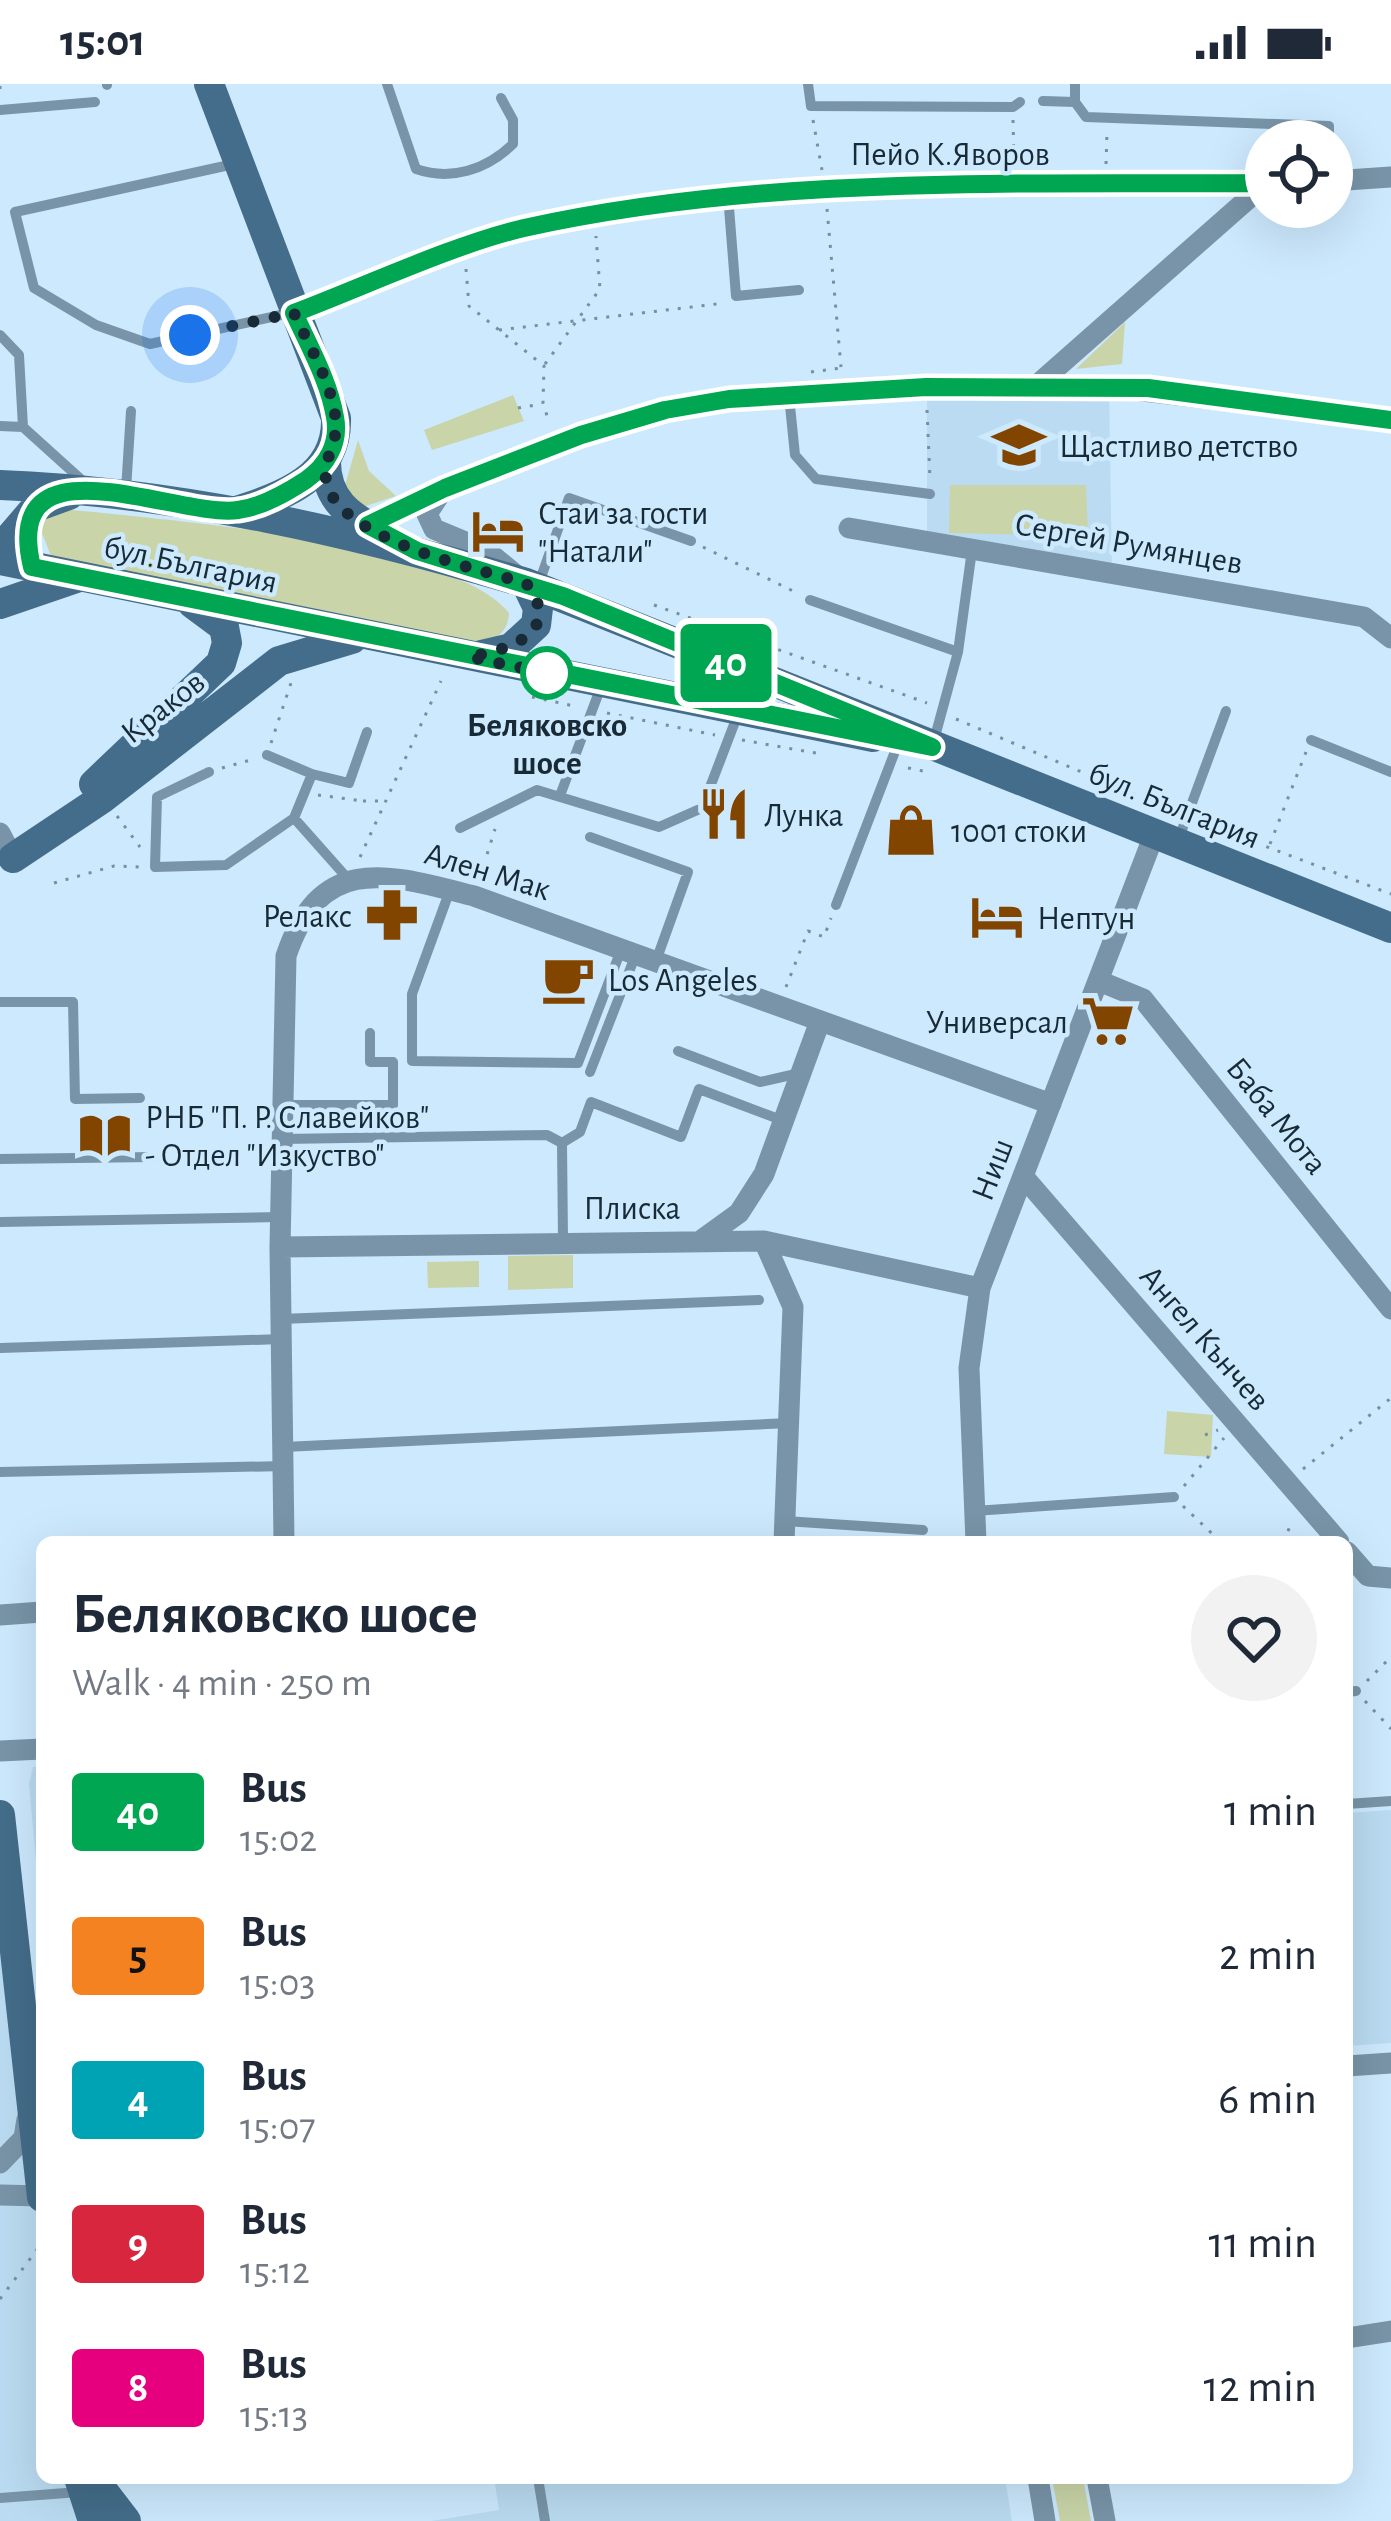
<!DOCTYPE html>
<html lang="en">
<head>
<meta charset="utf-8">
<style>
  body { margin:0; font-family:"Alegreya Sans",sans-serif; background:#f2f2f3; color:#1f2937; height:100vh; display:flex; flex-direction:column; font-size:45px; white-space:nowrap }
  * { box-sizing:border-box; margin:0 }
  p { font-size:39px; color:#747a83 }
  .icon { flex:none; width:66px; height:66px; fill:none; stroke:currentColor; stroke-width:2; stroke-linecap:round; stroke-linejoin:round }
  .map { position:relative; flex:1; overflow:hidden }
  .details { position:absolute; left:36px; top:1452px; width:1317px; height:948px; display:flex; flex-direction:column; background:#fff; border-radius:18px; box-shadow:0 12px 48px #0002 }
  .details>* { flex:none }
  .badge { padding:0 24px; border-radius:9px; font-size:42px; line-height:78px }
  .tools { position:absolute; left:1245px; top:36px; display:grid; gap:24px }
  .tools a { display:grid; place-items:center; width:108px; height:108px; border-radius:50%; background:#fff; box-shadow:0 12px 48px #0002; font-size:60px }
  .you { position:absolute; width:60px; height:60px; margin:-30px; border:9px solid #fff; border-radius:50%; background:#1a73e8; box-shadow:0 0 0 18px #1a73e833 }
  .map>.badge { position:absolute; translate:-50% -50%; box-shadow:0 0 0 6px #fff }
  .round { display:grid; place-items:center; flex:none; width:126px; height:126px; border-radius:63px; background:#f2f2f3 }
  .overview { display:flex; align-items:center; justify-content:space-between; height:204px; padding:0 36px }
  h1 { font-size:57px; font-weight:600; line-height:90px }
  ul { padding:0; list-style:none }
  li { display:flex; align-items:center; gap:36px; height:144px; padding:0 36px }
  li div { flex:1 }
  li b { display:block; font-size:45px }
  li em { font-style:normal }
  li .badge { min-width:132px; font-weight:700; text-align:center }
  .status { display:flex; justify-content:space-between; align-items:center; height:84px; padding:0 60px; background:#fff; direction:ltr }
  .status svg { height:33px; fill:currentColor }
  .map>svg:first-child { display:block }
</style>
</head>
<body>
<div class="status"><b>15:01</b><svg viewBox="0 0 49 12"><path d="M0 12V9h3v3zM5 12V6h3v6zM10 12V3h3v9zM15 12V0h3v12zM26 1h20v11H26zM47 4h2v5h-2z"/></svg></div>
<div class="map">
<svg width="1391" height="2437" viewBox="0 0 1391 2437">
  <rect width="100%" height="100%" fill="#cde9fe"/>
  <path fill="#badbf1" d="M927,303H1109L1112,489L927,456Z
    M33,1683H42V1844L29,1700Z
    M1391,1726V1959L1347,1962V1729Z
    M0,1800L42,2113V2394H79L81,2437H0Z
    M494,2394H1005L1012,2437H431L499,2426Z"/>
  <path fill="#c9d5a8" d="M1125,238L1122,280L1076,285Z
    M513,311L524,337L432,366L424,346Z
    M358,356L369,387L396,412L363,423L344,405Z
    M950,401H1086L1088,452L949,449Z
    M63,425C157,435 452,457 509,529C508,553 490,557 470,563L51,472L40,444L46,432Z
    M573,1171V1204L508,1206V1172Z
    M479,1177V1203L428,1204L427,1178Z
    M1167,1327L1213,1331L1211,1373L1164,1370Z
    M1052,2394H1083L1091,2437H1060Z"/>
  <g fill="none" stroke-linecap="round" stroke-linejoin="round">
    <path stroke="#778f9f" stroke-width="3" stroke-dasharray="3 9" stroke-linecap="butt" d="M0,5V0
      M813,36L822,86
      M1013,36L1014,81
      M1106,80L1107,48
      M827,125L841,283
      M466,185L469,222L544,282L543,319L549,338
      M499,246L725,219
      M545,280L600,205L596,152
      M811,288L841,284
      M518,324L541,320
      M927,326L930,395
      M703,463L797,509
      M654,521L927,619
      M532,613L574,622
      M607,629L715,651
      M956,635L1174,727
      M742,656L821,670
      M271,659L291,599
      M222,684L254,675
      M908,684L928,688
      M318,711L363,717
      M363,717H384
      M117,732L140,763
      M1199,737L1391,810
      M1270,760L1306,668
      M360,773L441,597
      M480,793L495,745
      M54,799L114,782L141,783
      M786,903L808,847L824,853L831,834
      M1205,1351L1218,1346
      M1303,1385L1391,1314
      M1184,1402L1224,1354
      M1183,1422L1221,1458
      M1283,1458L1292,1438
      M1367,1597L1391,1573
      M1365,1617L1391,1645
      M0,2215L42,2159"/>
    <path stroke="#7994a8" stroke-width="10" d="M107,0V1
      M387,0L416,85C451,97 486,86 513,60V36L501,14
      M808,0L811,22L1013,23L1020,18
      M1075,0V18L1086,33L1329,42V57
      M1043,17L1075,18
      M0,26L95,18
      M234,80L15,128L34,204L96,241L150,260L290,229
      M728,111L736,212L799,206
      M0,251L19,271L23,343
      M789,312L795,371L816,395L930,410
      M0,342L23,343L85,399
      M126,406L131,327
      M539,499L569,414L691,457
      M810,516L958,568
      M1311,656L1391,688
      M933,660L958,568L972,466
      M267,671L312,690L294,734L349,796
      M209,688L157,713L155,783L226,781L294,734
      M312,690L349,699L367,648
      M561,709L602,600
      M460,744L537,706L659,743L702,724L738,630
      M590,753L688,788L656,877
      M1179,754L1226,627
      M450,806L412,910V977L578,979L621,866
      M836,821L899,657
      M0,918H73L75,1015L140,1014
      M678,967L760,998L800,989
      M590,988L636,870
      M283,1021H393V978H370V949
      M282,1055L547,1051L562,1059
      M0,1075L154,1073
      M0,1138L280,1133
      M563,1156L562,1059L580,1048L591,1018L681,1053L699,1005L784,1037
      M281,1235L759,1216
      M0,1264L282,1255
      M284,1363L789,1339
      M0,1388L284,1382
      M974,1427L1174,1413
      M785,1437L923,1446
      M1347,1608L1356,1607
      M1347,1720L1391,1717
      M538,2394L545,2437
      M0,2414L79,2408"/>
    <path stroke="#7994a8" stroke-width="21" d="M1332,97L1391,93
      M294,229C365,202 452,161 524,144C768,90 1018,101 1266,99
      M1037,301L1266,99
      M444,404L427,430L434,445L487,467L516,491
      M849,444L1364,533L1391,554
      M361,445L445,404L581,351L666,325L729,315L927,303H1109L1391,336
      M0,749L13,774
      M1099,897L1143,915L1391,1225
      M1023,1092L1339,1458
      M703,1155L739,1129L764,1090L820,937
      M764,1157L793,1223L784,1458
      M280,1163L764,1157L980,1204
      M284,1458L280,1163L286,872C321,768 387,790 474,812L1051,1020
      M976,1458L969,1284L980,1204L1154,751
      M1347,1468L1368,1492L1391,1494
      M0,1531L42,1528
      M0,1667L42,1665
      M1347,1982L1391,1979
      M0,2079L24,2054L27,2035
      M0,2111L42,2112
      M1347,2254L1391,2247
      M1038,2394L1045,2437
      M1097,2394L1105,2437"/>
    <path stroke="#436d8a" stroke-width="30" d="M209,0L336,334C338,393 283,412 236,427
      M326,378C326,415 349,432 380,448
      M0,401C180,408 353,448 526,499L1391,844
      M0,465L36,423L69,411
      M0,476L873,653
      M0,520L79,493
      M481,571L511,564L536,541L538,524L526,499
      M94,700L221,579L227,559L224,543L193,520
      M13,774L103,714L279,577L352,555
      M0,1731L42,2113
      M79,2394L93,2437
      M93,2394L126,2437"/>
  </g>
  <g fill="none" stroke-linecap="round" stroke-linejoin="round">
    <g stroke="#fff" stroke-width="27">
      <path id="line" d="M1266,99C1018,101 768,90 524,144C455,160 363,203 294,229C309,262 329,297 335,333C340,359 327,381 306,396C286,409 262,423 238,426C178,435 0,348 32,483L932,663L563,512L417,467L368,441L445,404L581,351L665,326L729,315L926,303L1148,304L1391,336"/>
    </g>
    <use href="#line" stroke="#00a651" stroke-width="18"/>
    <path stroke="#172a36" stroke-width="12" stroke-dasharray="0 21.6" d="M190,251L294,229C309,262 335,304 336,342C336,361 323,376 326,396C336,455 477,485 526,499C565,549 508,566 469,573L547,589"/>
  </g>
  <defs>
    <g id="school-bare" transform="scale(4.14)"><path d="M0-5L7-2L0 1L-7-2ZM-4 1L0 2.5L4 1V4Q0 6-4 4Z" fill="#814500" stroke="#cde9fe" stroke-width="2.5" paint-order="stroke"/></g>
    <g id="hotel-bare" transform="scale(4.14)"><path d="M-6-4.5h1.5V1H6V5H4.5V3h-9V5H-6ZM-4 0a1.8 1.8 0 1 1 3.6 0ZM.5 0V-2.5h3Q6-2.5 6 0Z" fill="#814500" stroke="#cde9fe" stroke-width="2.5" paint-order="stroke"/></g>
    <g id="restaurant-bare" transform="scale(4.14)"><path d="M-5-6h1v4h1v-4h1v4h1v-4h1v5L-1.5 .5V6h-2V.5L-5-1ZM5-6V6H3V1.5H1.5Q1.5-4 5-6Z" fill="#814500" stroke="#cde9fe" stroke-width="2.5" paint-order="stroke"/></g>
    <g id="shop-bare" transform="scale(4.14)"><path d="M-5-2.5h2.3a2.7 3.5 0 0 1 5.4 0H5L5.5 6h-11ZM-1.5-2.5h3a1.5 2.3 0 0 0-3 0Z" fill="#814500" stroke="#cde9fe" stroke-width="2.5" paint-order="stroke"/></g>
    <g id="pharmacy-bare" transform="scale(4.14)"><path d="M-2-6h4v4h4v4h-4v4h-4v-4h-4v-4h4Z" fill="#814500" stroke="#cde9fe" stroke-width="2.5" paint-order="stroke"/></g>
    <g id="cafe-bare" transform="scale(4.14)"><path d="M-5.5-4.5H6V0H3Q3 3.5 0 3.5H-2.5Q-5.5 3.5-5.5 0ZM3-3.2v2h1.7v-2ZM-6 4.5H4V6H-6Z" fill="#814500" stroke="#cde9fe" stroke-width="2.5" paint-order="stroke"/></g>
    <g id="supermarket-bare" transform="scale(4.14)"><path d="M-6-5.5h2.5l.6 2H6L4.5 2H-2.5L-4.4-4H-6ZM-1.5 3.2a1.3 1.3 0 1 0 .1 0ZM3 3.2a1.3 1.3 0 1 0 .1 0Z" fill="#814500" stroke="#cde9fe" stroke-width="2.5" paint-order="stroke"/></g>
    <g id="library-bare" transform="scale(4.14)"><path d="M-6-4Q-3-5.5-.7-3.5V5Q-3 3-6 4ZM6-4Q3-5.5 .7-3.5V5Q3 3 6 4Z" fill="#814500" stroke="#cde9fe" stroke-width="2.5" paint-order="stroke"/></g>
  </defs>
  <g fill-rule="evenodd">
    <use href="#school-bare" x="1019" y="361"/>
    <use href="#hotel-bare" x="498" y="447"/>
    <use href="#restaurant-bare" x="724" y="730"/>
    <use href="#shop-bare" x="911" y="746"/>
    <use href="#pharmacy-bare" x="392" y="831"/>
    <use href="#hotel-bare" x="997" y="833"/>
    <use href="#cafe-bare" x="568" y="895"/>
    <use href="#supermarket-bare" x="1108" y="937"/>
    <use href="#library-bare" x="105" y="1051"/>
  </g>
  <circle fill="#fff" stroke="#00a651" stroke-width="6" cx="547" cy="589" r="24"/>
  <g text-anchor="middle" stroke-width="9" stroke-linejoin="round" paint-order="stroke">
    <g font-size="33" fill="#172a36" stroke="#cde9fe">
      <text x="950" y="81">Пейо К.Яворов</text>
      <text transform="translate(1129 458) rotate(10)" y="12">Сергей Румянцев</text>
      <text transform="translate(191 479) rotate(12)" y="12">бул.България</text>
      <text transform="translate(162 622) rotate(-38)" y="12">Краков</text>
      <text transform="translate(1175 720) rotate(22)" y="12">бул. България</text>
      <text transform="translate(488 786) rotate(17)" y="12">Ален Мак</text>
      <text transform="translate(1278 1031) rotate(51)" y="12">Баба Мота</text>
      <text transform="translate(991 1085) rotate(-69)" y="12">Ниш</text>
      <text x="632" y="1135">Плиска</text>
      <text transform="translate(1206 1253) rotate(49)" y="12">Ангел Кънчев</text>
    </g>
    <g font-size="33" fill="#172a36" stroke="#cde9fe" text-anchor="start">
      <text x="1059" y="373">Щастливо детство</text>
      <text x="538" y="440">Стаи за гости<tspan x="538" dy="38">"Натали"</tspan></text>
      <text x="764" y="742">Лунка</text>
      <text x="951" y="758">1001 стоки</text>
      <text x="352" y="843" text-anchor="end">Релакс</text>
      <text x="1037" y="845">Нептун</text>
      <text x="608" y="907">Los Angeles</text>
      <text x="1068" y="949" text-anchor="end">Универсал</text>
      <text x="145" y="1044">РНБ "П. Р. Славейков"<tspan x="145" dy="38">- Отдел "Изкуство"</tspan></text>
    </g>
    <g font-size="33" font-weight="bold" fill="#172a36" stroke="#cde9fe">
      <text x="547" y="652">Беляковско<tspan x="547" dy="38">шосе</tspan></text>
    </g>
  </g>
</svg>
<div class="tools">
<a><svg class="icon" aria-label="locate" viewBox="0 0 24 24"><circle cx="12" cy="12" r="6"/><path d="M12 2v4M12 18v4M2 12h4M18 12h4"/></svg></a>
</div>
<div class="you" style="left:190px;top:251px"></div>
<b class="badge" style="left:726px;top:579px;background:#00a651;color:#fff">40</b>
<section class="details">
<div class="overview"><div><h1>Беляковско шосе</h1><p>Walk · 4 min · 250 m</p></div><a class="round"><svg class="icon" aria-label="heart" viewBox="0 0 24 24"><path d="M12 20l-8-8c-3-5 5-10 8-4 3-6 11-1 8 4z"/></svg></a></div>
<ul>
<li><span class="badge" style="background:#00a651;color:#fff">40</span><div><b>Bus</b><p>15:02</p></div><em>1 min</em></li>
<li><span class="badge" style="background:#f58220;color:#111">5</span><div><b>Bus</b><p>15:03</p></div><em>2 min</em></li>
<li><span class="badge" style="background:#00a3b4;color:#fff">4</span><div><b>Bus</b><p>15:07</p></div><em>6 min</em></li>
<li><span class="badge" style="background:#d7263d;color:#fff">9</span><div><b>Bus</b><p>15:12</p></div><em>11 min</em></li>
<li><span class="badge" style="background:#e6007e;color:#fff">8</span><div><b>Bus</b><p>15:13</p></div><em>12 min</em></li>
</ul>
</section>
</div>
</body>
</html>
